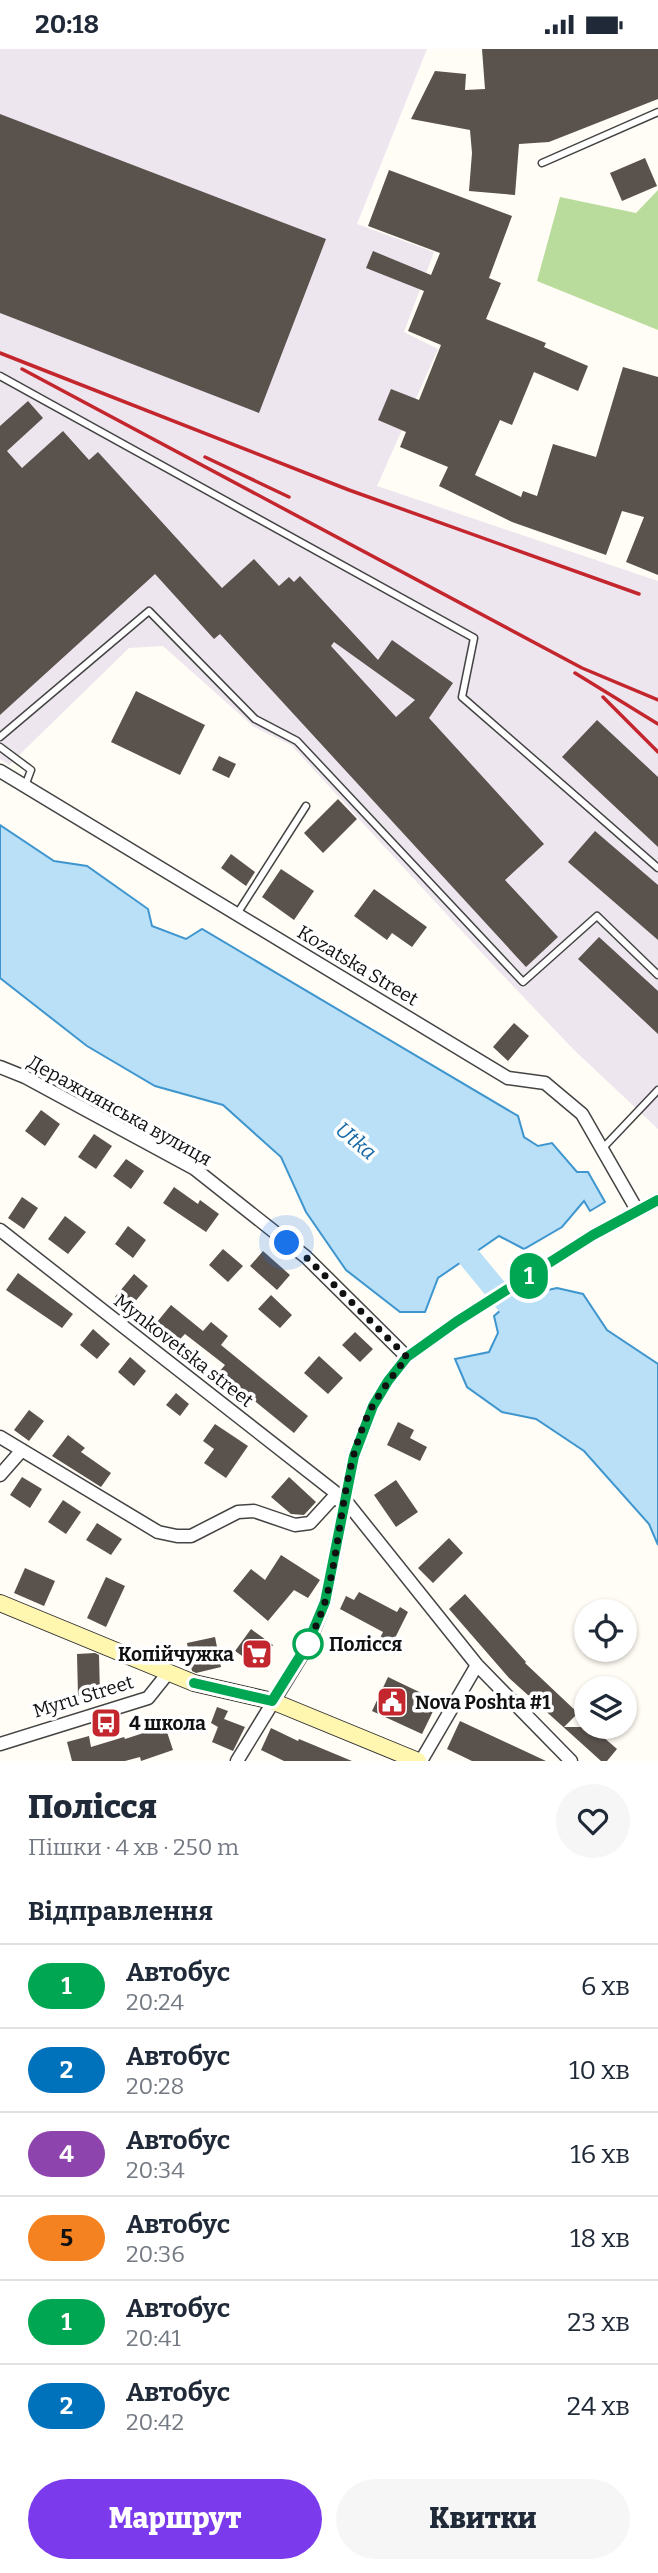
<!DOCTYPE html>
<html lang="uk">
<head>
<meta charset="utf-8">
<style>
  body { margin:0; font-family:Bitter,serif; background:#f6f6f7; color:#1f2937; height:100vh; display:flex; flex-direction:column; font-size:26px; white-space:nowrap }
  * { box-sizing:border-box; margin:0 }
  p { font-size:23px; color:#747a83 }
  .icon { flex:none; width:38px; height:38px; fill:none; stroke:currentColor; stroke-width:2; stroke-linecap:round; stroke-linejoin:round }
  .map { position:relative; height:1712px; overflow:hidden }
  .details { display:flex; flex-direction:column; background:#fff; flex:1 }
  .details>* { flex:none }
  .badge { padding:0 14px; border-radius:23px; font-size:24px; line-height:46px }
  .controls { position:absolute; left:574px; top:1550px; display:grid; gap:14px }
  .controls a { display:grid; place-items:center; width:63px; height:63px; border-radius:50%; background:#fff; box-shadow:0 2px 5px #0004; font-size:35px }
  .you { position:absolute; width:35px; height:35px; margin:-18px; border:5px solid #fff; border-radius:50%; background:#1a73e8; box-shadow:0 0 0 10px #1a73e833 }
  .map>.badge { position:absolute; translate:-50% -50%; box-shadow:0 0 0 4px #fff }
  h2 { padding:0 28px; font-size:26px; line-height:63px }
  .round { display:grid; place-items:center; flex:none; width:74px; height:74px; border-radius:37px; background:#f6f6f7 }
  .headline { display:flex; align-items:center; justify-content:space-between; height:119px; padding:0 28px }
  h1 { font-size:33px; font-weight:800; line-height:52px }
  .button { display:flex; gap:14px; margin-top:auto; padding:14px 28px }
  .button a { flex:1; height:80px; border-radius:42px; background:#7c3aed; color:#fff; font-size:28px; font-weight:800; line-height:80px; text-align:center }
  .button a+a { background:#f6f6f7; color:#1f2937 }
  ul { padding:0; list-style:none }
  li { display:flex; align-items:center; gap:21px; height:84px; padding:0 28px; border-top:2px solid #e0e1e3 }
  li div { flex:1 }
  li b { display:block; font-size:26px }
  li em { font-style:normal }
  li .badge { min-width:77px; font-weight:700; text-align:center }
  .status { display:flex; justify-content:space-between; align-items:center; height:49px; padding:0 35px; background:#fff; direction:ltr }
  .status svg { height:19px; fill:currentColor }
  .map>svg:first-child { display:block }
</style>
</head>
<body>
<div class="status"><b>20:18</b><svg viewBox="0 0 49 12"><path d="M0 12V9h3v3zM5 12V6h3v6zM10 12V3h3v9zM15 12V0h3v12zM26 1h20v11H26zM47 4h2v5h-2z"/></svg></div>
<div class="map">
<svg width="658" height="1712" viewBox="0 0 658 1712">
  <rect width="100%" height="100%" fill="#fffdf5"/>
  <path fill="#eee6ef" d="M0,0H427L357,175L434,203L404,283L438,300L377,437L658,532V1080L573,1000L494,917L291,696L254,678L163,597L129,599L9,716L0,710Z"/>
  <path fill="#b9dc9c" d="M658,141V281L537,232L560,148L636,164Z"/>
  <path fill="#b9e0f7" stroke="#3f96cf" stroke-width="2" d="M0,776L54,812L87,817L148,860L152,877L186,890L202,880L518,1067L524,1088L538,1097L552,1094L577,1123H588L605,1153L590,1162L584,1152L562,1178L524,1200L499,1187L438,1229L425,1263H400L346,1221L306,1163L281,1108L223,1056L155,1037L87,997L0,929Z
    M557,1239L583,1245L607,1281L658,1315V1496L649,1475L584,1402L536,1370L502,1363L467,1338L455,1310L489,1303L498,1284L494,1267C512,1250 532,1244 557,1239Z"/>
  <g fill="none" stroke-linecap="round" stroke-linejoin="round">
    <path stroke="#b9e0f7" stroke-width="23" d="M450,1185L507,1254L529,1274"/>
  </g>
  <path fill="#5a524d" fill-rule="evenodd" d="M482,0H658V50L549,93L519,95L515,146L469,142L472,104L470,81L411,70L435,22L466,25L465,41L485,40Z
    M0,65L326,190L259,364L0,264Z
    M645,109L657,137L622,152L610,124Z
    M389,121L512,167L489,229L501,234L486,270L546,294L544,298L588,317L578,342L534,323L512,376L500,371L475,426L521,448L523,442L537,447L553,395L596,408L623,318L658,328V526L626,513L644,468L622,462L606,506L512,473L439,437L448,418L400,398L406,383L378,371L391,340L419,351L441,296L408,282L424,242L366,219L373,202L431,226L440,204L368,177Z
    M28,352L43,369L7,402L22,419L63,382L89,411L98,403L222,539L254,510L279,537L289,528L294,533L300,527L378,611L392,591L453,634L429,669L544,795L505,831L558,888L526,918L220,585L214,590L155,525L0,666V377ZM334,593L415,651L396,668L331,597Z
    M136,642L205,676L180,726L111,693Z
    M597,671L658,728V798L562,708Z
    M219,707L236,715L229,729L212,721Z
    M338,750L357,770L323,804L304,784Z
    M595,782L658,836V891L568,813Z
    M231,805L255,823L246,837L221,819Z
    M281,820L314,842L294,871L262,848Z
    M374,840L427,878L412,898L392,884L387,891L354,867Z
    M599,888L658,942V985L578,910Z
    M514,974L529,987L508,1012L493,998Z
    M41,1061L60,1075L45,1097L25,1082Z
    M94,1085L112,1097L96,1120L78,1108Z
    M126,1110L144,1122L131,1140L113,1127Z
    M174,1138L198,1155L200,1151L219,1165L206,1183L163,1154Z
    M22,1148L38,1159L24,1180L8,1169Z
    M65,1167L86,1183L68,1205L48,1190Z
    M128,1177L146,1191L133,1209L115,1195Z
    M223,1200L243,1217L228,1233L209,1216Z
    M263,1202L290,1226L277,1241L250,1217Z
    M18,1224L73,1265L62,1279L6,1241Z
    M134,1225L148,1237L129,1260L115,1248Z
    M271,1246L292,1266L280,1279L258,1260Z
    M171,1256L203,1282L211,1273L228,1287L221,1296L308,1367L294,1384L219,1323L225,1316L185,1285L179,1291L157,1273Z
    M93,1280L110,1295L97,1310L80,1296Z
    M355,1283L373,1300L360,1313L342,1296Z
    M319,1307L343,1329L328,1345L304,1324Z
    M130,1308L146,1322L134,1337L118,1323Z
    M176,1344L189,1355L180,1367L166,1356Z
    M29,1361L44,1372L29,1392L14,1381Z
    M398,1373L414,1381L410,1389L427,1398L420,1412L387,1396Z
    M215,1375L248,1397L226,1429L204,1414L214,1400L203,1392Z
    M68,1386L85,1399L81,1403L111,1424L101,1438L52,1407Z
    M22,1428L42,1440L30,1459L10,1446Z
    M289,1428L316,1453L304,1466L291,1465L271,1448Z
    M396,1431L418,1463L396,1478L374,1446Z
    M63,1451L81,1463L66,1485L48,1473Z
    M97,1474L122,1490L111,1506L86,1491Z
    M449,1489L463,1504L433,1534L418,1519Z
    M281,1506L320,1531L308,1549L294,1541L268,1572L233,1542L251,1520L265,1531Z
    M25,1519L55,1532L44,1557L14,1544Z
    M106,1528L125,1537L106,1578L87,1569Z
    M359,1543L397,1563L400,1558L408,1563L392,1595L380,1589L383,1583L340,1560L346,1547L354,1551Z
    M465,1545L526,1613L525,1614L578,1664L564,1678H607L601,1686L617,1700L607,1712H601L509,1629L449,1560Z
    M251,1580L273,1596L258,1618L235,1602Z
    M215,1588L221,1618L196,1624L192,1622L187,1594Z
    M95,1604L99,1606L100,1646L78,1647L77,1605Z
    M388,1628L438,1652L422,1685L372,1662Z
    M217,1658L228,1662L224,1670L245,1678L233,1702L212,1693L218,1678L211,1674Z
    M460,1672L546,1712H472L447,1700Z
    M165,1677L173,1701L141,1712L140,1708L125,1712H72L67,1693L89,1687L91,1698L124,1688L125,1690Z
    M271,1679L298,1692L299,1690L352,1712H284L261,1701Z"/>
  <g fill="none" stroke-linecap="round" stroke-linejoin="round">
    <g stroke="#444" stroke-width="9">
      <path id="lane" d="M542,114L658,63
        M0,327L474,589L462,648L658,819
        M0,688L149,562L255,670L297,692L523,933L597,867L658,926
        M0,698L31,721L25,737
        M237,865L306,757
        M602,1100L658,1041"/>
    </g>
    <g stroke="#444" stroke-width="15">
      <path id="street" d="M0,722L508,1029L545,1034L582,1065L637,1161
        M0,1018L25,1028L195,1120L306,1208L407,1308
        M0,1181L345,1451L477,1616L571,1712
        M0,1388L158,1483L177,1487H191L238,1463L254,1462L295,1476L310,1474L332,1450L345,1451
        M0,1426L22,1401
        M0,1695L148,1649L168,1624
        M237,1712L308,1596L325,1553L354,1407L373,1357L388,1332L407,1308L456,1273L593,1186L658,1151
        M421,1712L477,1616"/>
    </g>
    <g stroke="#333" stroke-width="18">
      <path id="secondary" d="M0,1554L194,1634L272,1652L418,1712"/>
    </g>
    <use href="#lane" stroke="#fff" stroke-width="6"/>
    <use href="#street" stroke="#fff" stroke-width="12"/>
    <use href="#secondary" stroke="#fff6b0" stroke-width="16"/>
    <path stroke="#c4262e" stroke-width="3.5" d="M0,304L349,441L639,545
      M22,320L582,619L658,651
      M205,408L289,448
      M575,624L658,675
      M603,648L658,703"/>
  </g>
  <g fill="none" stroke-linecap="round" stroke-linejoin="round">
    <g stroke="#fff" stroke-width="16">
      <path id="line" d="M194,1634L272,1652L307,1596L325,1553L354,1407L373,1357L388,1332L407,1308L456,1273L593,1186L658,1151"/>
    </g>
    <use href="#line" stroke="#00a651" stroke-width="10"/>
    <path stroke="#111" stroke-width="7" stroke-dasharray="0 12.6" d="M287,1194L306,1208L407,1308C395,1324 383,1339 373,1356C341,1416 343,1489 325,1553C321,1566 312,1586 308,1595"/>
  </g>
  <defs>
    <g id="supermarket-square" transform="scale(1.575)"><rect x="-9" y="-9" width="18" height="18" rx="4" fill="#c4262e" stroke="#fff"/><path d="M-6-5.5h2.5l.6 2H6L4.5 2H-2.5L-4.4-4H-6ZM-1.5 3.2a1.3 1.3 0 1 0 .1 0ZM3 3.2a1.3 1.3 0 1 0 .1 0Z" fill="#fff"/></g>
    <g id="civic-square" transform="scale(1.575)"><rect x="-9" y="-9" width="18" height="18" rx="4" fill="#c4262e" stroke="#fff"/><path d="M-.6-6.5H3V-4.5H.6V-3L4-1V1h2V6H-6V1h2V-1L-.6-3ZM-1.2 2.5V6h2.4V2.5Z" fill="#fff"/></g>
    <g id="bus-square" transform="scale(1.575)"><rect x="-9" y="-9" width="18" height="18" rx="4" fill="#c4262e" stroke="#fff"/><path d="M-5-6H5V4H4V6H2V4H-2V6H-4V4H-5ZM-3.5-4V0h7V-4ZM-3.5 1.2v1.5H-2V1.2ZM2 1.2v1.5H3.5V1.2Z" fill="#fff"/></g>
  </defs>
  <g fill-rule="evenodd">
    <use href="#supermarket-square" x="257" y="1605"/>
    <use href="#civic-square" x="392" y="1653"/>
    <use href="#bus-square" x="106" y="1674"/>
  </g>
  <circle fill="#fff" stroke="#00a651" stroke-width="3.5" cx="308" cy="1595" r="14"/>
  <g text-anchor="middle" stroke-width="7" stroke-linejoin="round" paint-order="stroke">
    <g font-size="19" fill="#111" stroke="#fff">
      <text transform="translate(358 916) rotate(31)" y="7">Kozatska Street</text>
      <text transform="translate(120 1061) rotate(29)" y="7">Деражнянська вулиця</text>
      <text transform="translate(184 1301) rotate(38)" y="7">Mynkovetska street</text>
      <text transform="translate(83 1647) rotate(-17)" y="7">Myru Street</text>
    </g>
    <g font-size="19" font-weight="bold" fill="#111" stroke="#fff" text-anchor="start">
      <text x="329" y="1602">Полісся</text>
    </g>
    <g font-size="19" font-weight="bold" fill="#111" stroke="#fff" text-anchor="start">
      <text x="234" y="1612" text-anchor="end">Копійчужка</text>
      <text x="415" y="1660">Nova Poshta #1</text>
      <text x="129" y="1681">4 школа</text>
    </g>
    <g font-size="21" font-style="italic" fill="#1768a6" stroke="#fff">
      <text transform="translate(356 1092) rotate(40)" y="7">Utka</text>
    </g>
  </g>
</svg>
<div class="controls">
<a><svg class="icon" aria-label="locate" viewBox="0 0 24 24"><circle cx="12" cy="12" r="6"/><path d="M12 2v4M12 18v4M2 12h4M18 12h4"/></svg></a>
<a><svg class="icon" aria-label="layers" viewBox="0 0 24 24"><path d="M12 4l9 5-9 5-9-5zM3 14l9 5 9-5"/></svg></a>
</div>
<div class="you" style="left:287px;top:1194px"></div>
<b class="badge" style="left:529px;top:1227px;background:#00a651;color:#fff">1</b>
</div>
<section class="details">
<div class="headline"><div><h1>Полісся</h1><p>Пішки · 4 хв · 250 m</p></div><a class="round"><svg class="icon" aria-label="heart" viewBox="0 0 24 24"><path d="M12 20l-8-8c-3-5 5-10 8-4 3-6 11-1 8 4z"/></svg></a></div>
<h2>Відправлення</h2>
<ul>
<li><span class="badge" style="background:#00a651;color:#fff">1</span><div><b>Автобус</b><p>20:24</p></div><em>6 хв</em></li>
<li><span class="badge" style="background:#0072bc;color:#fff">2</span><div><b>Автобус</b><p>20:28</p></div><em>10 хв</em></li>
<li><span class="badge" style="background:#8e44ad;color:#fff">4</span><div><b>Автобус</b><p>20:34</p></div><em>16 хв</em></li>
<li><span class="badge" style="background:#f58220;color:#111">5</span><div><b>Автобус</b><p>20:36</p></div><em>18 хв</em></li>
<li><span class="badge" style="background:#00a651;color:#fff">1</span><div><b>Автобус</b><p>20:41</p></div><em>23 хв</em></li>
<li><span class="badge" style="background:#0072bc;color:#fff">2</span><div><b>Автобус</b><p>20:42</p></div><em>24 хв</em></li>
</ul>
<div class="button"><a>Маршрут</a><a>Квитки</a></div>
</section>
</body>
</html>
